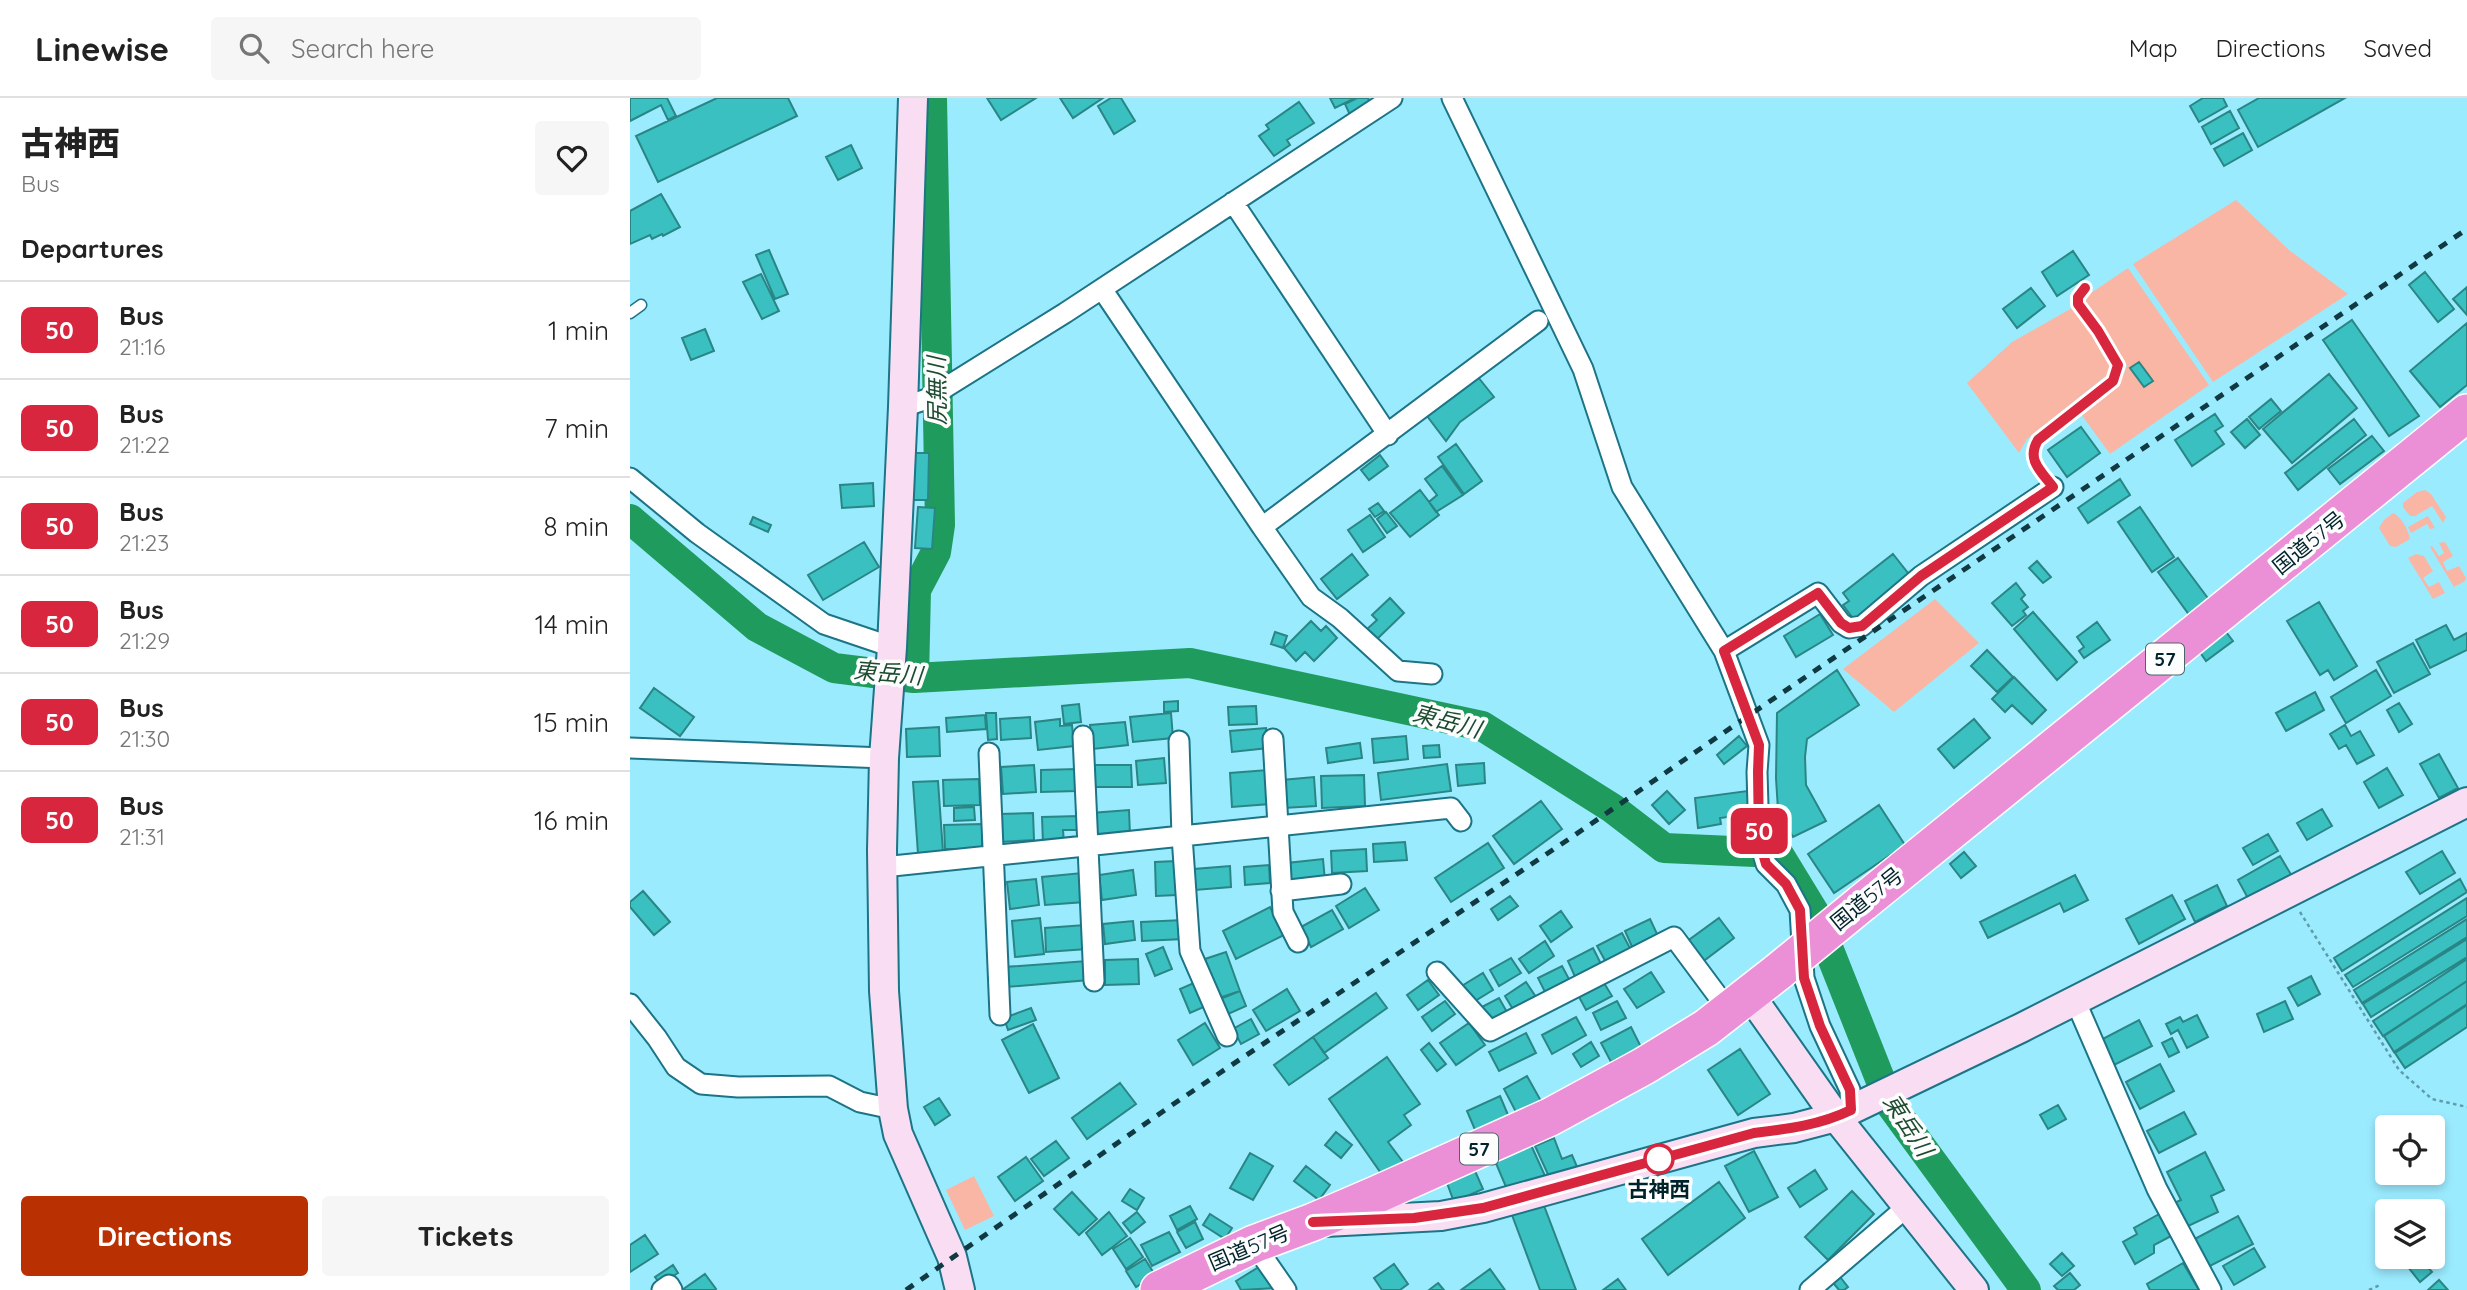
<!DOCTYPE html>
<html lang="en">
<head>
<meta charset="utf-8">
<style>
  body { margin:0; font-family:Quicksand,"Noto Sans JP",sans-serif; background:#f6f6f6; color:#222; height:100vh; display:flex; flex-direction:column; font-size:26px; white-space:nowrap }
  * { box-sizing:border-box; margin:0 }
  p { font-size:23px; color:#767676 }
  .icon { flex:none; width:38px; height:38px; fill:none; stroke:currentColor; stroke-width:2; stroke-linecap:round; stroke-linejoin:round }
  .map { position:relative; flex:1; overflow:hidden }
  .sheet { display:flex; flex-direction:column; background:#fff; width:630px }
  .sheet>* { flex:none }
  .badge { padding:0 14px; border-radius:10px; font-size:24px; line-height:46px }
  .controls { position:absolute; left:1745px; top:1017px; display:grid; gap:14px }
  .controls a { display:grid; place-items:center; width:70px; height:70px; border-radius:7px; background:#fff; box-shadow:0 4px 10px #0003; font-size:35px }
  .map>.badge { position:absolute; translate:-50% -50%; box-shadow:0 0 0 4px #fff }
  h2 { padding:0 21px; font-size:26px; line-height:63px }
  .round { display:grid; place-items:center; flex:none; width:74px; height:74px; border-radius:7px; background:#f6f6f6 }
  .summary { display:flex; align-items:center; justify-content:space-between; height:119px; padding:0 21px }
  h1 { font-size:33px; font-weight:800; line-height:52px }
  .button { display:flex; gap:14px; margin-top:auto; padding:14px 21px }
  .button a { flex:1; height:80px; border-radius:7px; background:#b93002; color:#fff; font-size:28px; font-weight:800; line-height:80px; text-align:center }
  .button a+a { background:#f6f6f6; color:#222 }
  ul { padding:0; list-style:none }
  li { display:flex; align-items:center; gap:21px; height:98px; padding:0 21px; border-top:2px solid #e0e0e0 }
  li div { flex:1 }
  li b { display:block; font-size:26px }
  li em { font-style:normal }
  li .badge { min-width:77px; font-weight:700; text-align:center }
  header { display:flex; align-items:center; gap:42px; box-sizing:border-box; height:98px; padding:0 35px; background:#fff; border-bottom:2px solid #e0e0e0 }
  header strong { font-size:33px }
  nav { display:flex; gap:38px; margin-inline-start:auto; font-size:24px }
  .search { width:490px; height:63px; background:#f6f6f6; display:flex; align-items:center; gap:18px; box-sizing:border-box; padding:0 24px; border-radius:7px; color:#767676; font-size:26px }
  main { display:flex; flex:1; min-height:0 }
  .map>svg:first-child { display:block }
</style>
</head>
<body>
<header>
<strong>Linewise</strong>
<div class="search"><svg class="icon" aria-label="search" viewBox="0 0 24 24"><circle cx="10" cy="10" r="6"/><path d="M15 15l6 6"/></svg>Search here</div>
<nav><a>Map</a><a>Directions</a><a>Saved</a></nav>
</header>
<main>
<section class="sheet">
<div class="summary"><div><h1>古神西</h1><p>Bus</p></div><a class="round"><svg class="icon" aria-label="heart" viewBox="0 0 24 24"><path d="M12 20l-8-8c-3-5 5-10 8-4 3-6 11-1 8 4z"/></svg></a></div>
<h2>Departures</h2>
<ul>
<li><span class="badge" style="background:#d7263d;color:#fff">50</span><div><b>Bus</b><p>21:16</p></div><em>1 min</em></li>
<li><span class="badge" style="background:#d7263d;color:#fff">50</span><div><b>Bus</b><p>21:22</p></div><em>7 min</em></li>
<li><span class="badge" style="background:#d7263d;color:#fff">50</span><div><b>Bus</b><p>21:23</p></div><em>8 min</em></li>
<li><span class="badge" style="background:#d7263d;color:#fff">50</span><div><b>Bus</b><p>21:29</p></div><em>14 min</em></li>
<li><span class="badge" style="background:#d7263d;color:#fff">50</span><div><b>Bus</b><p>21:30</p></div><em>15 min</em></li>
<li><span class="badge" style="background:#d7263d;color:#fff">50</span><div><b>Bus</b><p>21:31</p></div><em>16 min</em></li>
</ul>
<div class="button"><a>Directions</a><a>Tickets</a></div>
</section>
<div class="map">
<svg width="1837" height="1192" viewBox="0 0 1837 1192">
  <rect width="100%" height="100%" fill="#9bebff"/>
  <path fill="#fab6a4" d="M1606,102L1659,152L1718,196L1583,284L1503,166Z
    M1498,170L1579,287L1480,356L1451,316L1489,287L1497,268L1471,225L1456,206L1455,200L1461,195Z
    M1442,210L1461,235L1480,269L1477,277L1397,341L1389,355L1337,285L1382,244Z
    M1795,392L1801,396L1816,419L1813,425L1802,408L1785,418H1780L1773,409V405L1787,394Z
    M1763,415C1771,418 1779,433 1780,441L1766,449L1760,448L1749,430L1754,422Z
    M1798,418L1805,430L1800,431L1797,426L1781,435L1778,429Z
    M1815,444L1823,458L1813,464L1817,473L1829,468L1836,480L1835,483L1824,489L1800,449L1802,448L1809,458L1814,455L1809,445Z
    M1786,456L1794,458L1803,473L1793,480L1799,489L1809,484L1815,495L1803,501L1778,460Z
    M1305,501L1349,545L1264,614L1213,571Z
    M344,1078L364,1118L335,1132L316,1092Z"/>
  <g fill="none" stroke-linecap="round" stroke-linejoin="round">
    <path stroke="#1f9b5d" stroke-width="30" d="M0,421L127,529L204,570L284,580L560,565L852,628L982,710L1034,750L1148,755L1184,814L1260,1006L1396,1192
      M284,580L286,492L306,454L310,427L302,0"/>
  </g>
  <path fill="#3ac0c1" stroke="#2a8585" stroke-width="2" d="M0,0H37L46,18L38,22L31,7L0,23Z
    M87,0H158L167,18L28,84L6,38Z
    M357,0H406L371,22Z
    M430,0H473L443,20Z
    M481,0H491L505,23L484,36L468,8Z
    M700,0H725L705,10Z
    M727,0H738L741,7L720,17L715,6Z
    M1573,0H1593L1597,8L1569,24L1560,8Z
    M1629,0H1715L1628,49L1608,12Z
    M669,4L684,25L657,42L660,47L644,58L629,38L639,31L636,27Z
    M1600,13L1609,30L1581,46L1572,29Z
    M1613,35L1622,52L1594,68L1584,51Z
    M221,47L232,70L208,82L196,59Z
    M31,96L50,129L33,138L32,136L22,141L20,137L0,146V113Z
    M139,152L158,196L145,201L126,157Z
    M1443,153L1459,177L1427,198L1412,174Z
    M1795,174L1824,211L1808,224L1779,187Z
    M131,176L149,213L132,221L113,184Z
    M1837,189V217L1823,201Z
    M1401,190L1415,208L1387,230L1373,211Z
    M1722,222L1789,318L1759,338L1693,242Z
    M1837,225V287L1810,309L1780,273Z
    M75,231L84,253L61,262L52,240Z
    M1509,264L1523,283L1514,289L1500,270Z
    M1699,276L1727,310L1662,365L1633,331Z
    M848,279L864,299L830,324L816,343L797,318Z
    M1641,301L1651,313L1629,331L1619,319Z
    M1585,316L1593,328L1585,333L1594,346L1562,368L1545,342Z
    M1617,321L1630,337L1615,350L1601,334Z
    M1724,321L1736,337L1668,392L1655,375Z
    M1451,329L1470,355L1437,379L1418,352Z
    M1742,338L1754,353L1710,386L1698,371Z
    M826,346L852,383L834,396L808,359Z
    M281,355H299L298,402H280Z
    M750,357L758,368L739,382L731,372Z
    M812,368L833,397L806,414L799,404L807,397L795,381Z
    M1490,381L1500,397L1458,425L1448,410Z
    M243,385L244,408L212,410L210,387Z
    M790,392L809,417L780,439L760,415Z
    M748,405L754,413L745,419L739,411Z
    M288,409L305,410L302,451L285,450Z
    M1510,409L1544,459L1522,474L1488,424Z
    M756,414L767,428L757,435L747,421Z
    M740,417L755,439L733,454L718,432Z
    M123,419L141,427L138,434L120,426Z
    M234,444L249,469L193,502L178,477Z
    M722,456L738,477L707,501L691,481Z
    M1263,456L1282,480L1225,523L1213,507L1219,503L1213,495Z
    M1548,460L1580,503L1560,518L1528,474Z
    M1407,463L1421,479L1413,485L1399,470Z
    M1386,485L1395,497L1391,501L1398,509L1393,513L1396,517L1382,528L1362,505Z
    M760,500L774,515L746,542L736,532L747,522L742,517Z
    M1689,504L1727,568L1704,582L1698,572L1690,577L1657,523Z
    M1403,514L1447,564L1427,582L1384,531Z
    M1190,516L1203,537L1166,559L1154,538Z
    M681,523L691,533L696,528L707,540L684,563L675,554L666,563L654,550Z
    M1467,524L1480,542L1454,560L1449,553L1454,549L1447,539Z
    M1816,527L1824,542L1837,535V552L1800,570L1786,542Z
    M1593,530L1603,543L1576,563L1567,550Z
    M645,534L657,538L653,550L641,546Z
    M1783,545L1800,576L1764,595L1747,564Z
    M1357,552L1383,579L1367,594L1341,568Z
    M1207,572L1229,607L1177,641L1175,659L1176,687L1196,723L1163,739L1148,712L1146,680L1147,615Z
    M1746,572L1761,598L1716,625L1701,599Z
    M1384,579L1416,612L1402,626L1382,607L1375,614L1362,601Z
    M24,590L64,619L50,638L10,610Z
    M1685,594L1694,612L1656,633L1646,615Z
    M548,603V613L534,614V604Z
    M1769,605L1782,626L1769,634L1757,612Z
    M449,606L451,624L434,626L432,608Z
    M626,608L627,626L599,627L598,609Z
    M356,615H366L367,641L358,642Z
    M541,615L543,640L503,644L500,619Z
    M355,617L356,631L317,634L316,620Z
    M400,619L401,640L371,642L370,621Z
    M430,621V628L442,627L444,648L408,652L405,624Z
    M1344,621L1360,640L1324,670L1308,651Z
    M495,624L498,647L463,651L460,627Z
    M1715,627L1721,638L1730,633L1744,657L1727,666L1716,647L1709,651L1700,636Z
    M309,629L310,658L277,659L276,631Z
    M636,630L638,650L602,654L600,633Z
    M776,638L778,661L744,665L742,641Z
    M1109,638L1117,648L1094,666L1087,657Z
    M730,645L732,660L698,665L696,650Z
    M809,647L810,659L794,660L793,648Z
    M1809,656L1828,690L1809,700L1790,666Z
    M534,660L536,685L508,687L506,663Z
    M854,665L855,685L828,688L826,667Z
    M817,666L821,693L751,702L748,675Z
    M404,667L406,694L373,696L371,669Z
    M464,667H501L502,689H464Z
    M1757,670L1773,697L1749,710L1734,684Z
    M447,671V693L411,694V672Z
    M638,672L640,706L602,709L600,675Z
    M734,677L735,708L692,710L691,678Z
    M684,679L686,708L654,710L652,682Z
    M349,681L350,707L314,708L313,682Z
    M308,683L313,754L288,756L283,684Z
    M1037,693L1055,712L1039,726L1022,707Z
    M1117,693L1120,716L1090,720L1091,726L1068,730L1065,700Z
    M911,703L932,731L884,766L863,738Z
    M1249,707L1275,747L1204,795L1178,756Z
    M344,709L345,722L324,723V710Z
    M1692,711L1702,728L1677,742L1667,725Z
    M499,712L500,737L462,739L461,715Z
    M403,715L404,742L370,744L369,716Z
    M449,718V732H433L434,745L413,746L412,719Z
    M352,726V751H315L314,727Z
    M1638,736L1648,753L1623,767L1613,750Z
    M775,744L777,762L744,764L743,746Z
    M858,745L874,770L821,804L805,780Z
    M736,751L737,773L702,775L701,753Z
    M1812,753L1825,775L1790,796L1776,774Z
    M1334,754L1346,768L1331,780L1320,766Z
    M1650,758L1663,780L1620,804L1608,782Z
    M693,761L695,783L659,786L657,765Z
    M546,763L547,797L526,798L525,764Z
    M639,767L640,785L615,787L614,769Z
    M600,768L601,789L565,792L564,771Z
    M503,772L506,797L472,802L469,777Z
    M452,775L455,804L415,807L412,779Z
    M1445,777L1458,802L1434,814L1430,805L1358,840L1350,824Z
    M406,781L409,807L380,811L377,784Z
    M1830,781L1837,794L1712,873L1704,860Z
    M1587,787L1597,808L1565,824L1555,803Z
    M735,790L749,812L719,830L706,808Z
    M13,793L40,824L24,837L0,809V804Z
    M1542,797L1555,821L1509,846L1496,821Z
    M880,798L888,808L868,822L861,811Z
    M1837,800V818L1723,889L1715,877Z
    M640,809L654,837L606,861L593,833Z
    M702,812L713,831L681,849L671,829Z
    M931,813L942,829L921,844L910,828Z
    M410,820L414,856L385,859L382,823Z
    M1089,820L1104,840L1071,865L1056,844Z
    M1020,821L1028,838L1003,851L995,833Z
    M1837,821V839L1732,905L1724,892Z
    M553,822L554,841L512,843L511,824Z
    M503,823L505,842L475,846L473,826Z
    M455,827L457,851L416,854L415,830Z
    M992,835L1001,852L977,866L967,848Z
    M1837,841V859L1741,919L1733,906Z
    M915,843L924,858L899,875L889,861Z
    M533,849L542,871L525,878L516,856Z
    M963,850L972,868L946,881L938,863Z
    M596,854L610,893L589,900L575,861Z
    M881,860L891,875L869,888L860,872Z
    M508,861L509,886L475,887V862Z
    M1837,861V883L1753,938L1743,923Z
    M457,863L459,882L376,889L374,869Z
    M932,868L940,883L916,896L908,880Z
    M1021,874L1034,894L1007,910L994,891Z
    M853,875L863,892L840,906L830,889Z
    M1681,878L1690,896L1668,908L1658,890Z
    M798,882L809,897L788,912L777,897Z
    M1837,883V906L1764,954L1754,938Z
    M566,884L576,908L560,915L550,891Z
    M896,884L906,899L884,913L875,898Z
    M974,885L982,898L956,912L949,899Z
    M657,891L670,913L636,933L623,912Z
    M610,893L616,908L596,917L590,901Z
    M746,895L757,910L694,955L683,939Z
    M869,900L877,914L858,924L850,910Z
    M815,903L825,916L802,933L792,919Z
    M987,903L996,920L971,932L963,915Z
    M1655,903L1663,921L1634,934L1627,916Z
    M1837,907V929L1775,970L1765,955Z
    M401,910L406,922L378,932L374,920Z
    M1567,917L1578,939L1557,950L1548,932L1541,936L1536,926L1550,919L1553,924Z
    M946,919L956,937L922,956L912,937Z
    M621,921L629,936L611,946L603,931Z
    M1509,922L1522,948L1480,969L1467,944Z
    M575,925L590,950L563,967L548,942Z
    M839,925L855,947L826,967L810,945Z
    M403,926L429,980L399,995L372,942Z
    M1001,929L1011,949L981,964L971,945Z
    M896,935L906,955L869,973L859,954Z
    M683,939L698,960L659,987L644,967Z
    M1542,940L1549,954L1539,959L1532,945Z
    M961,944L969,958L951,969L943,956Z
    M799,945L816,966L807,973L791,952Z
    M1110,951L1140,996L1108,1017L1078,972Z
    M757,959L790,1006L774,1017L781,1027L758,1044L773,1064L753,1078L699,1001Z
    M1530,966L1544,993L1510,1011L1496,984Z
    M897,978L911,1003L887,1016L874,991Z
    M490,985L506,1006L457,1041L442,1020Z
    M870,998L881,1024L848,1039L837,1013Z
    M309,1000L320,1017L305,1027L294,1009Z
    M1428,1007L1436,1021L1418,1031L1410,1017Z
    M1554,1014L1566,1036L1529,1055L1517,1033Z
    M706,1034L722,1047L711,1060L695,1047Z
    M924,1040L932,1061L942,1057L948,1071L921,1083L905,1048Z
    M426,1043L439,1060L414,1078L401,1061Z
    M901,1047L916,1080L879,1096L865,1063Z
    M1124,1053L1148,1099L1119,1114L1095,1068Z
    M1575,1054L1594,1092L1581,1098L1588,1114L1554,1130L1542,1106L1551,1102L1537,1074Z
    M620,1055L643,1068L623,1102L600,1090Z
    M396,1059L413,1083L385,1103L368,1079Z
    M676,1068L700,1087L689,1102L664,1083Z
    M1185,1072L1197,1091L1170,1109L1158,1090Z
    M845,1073L853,1091L824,1104L817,1085Z
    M1089,1084L1115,1120L1038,1177L1012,1141Z
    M500,1091L514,1100L507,1112L492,1103Z
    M1222,1093L1244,1116L1198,1162L1175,1139Z
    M442,1094L467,1121L449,1137L424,1111Z
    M913,1105L946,1192H910L882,1117Z
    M560,1108L567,1121L547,1132L540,1118Z
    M479,1114L497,1138L472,1157L456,1135Z
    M507,1114L515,1124L501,1135L493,1125Z
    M1531,1115L1543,1137L1524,1147V1155L1505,1166L1493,1144L1507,1136L1504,1130Z
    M580,1116L602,1130L595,1141L573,1127Z
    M1608,1118L1623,1146L1576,1170L1561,1143Z
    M565,1124L573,1141L556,1150L547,1134Z
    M539,1134L550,1154L522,1168L511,1147Z
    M15,1137L28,1156L0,1174V1147Z
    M500,1140L513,1159L496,1171L483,1151Z
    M1624,1150L1635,1169L1604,1187L1593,1168Z
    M1432,1155L1444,1168L1432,1178L1420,1166Z
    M1790,1160L1802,1174L1790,1184L1778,1169Z
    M515,1161L525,1177L506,1189L496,1173Z
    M1553,1165L1569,1192H1520L1517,1186Z
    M764,1166L778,1186L770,1192H752L744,1180Z
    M43,1167L48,1175L30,1186L25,1179Z
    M632,1167L647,1190L611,1192L606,1183Z
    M860,1171L875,1192H831Z
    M1207,1175L1218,1189L1214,1192H1209L1200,1181Z
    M1440,1175L1450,1187L1444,1192H1428L1424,1188Z
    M75,1176L86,1191L85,1192H52Z
    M988,1181L996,1192H973Z
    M1809,1182L1818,1192H1798Z
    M808,1185L814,1192H799Z"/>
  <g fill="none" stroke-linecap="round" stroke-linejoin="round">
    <g stroke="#1c7486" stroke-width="13">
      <path id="lane" d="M0,215L11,207
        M1423,389C1411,373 1396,362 1407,342L1483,283C1485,279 1489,272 1488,267C1485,251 1444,210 1448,199C1450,195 1453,193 1456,190"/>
    </g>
    <g stroke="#1c7486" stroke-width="23">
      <path id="street" d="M822,0L953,271L992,389L1094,553L1129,647L1127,674L1129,742L1136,766L1156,786L1170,812L1174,880L1190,928L1220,992L1221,1012
        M603,104L758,337
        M472,191L632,429
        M273,309L297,301L435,215L762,0
        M0,380L67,435L194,526L262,549
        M1094,553L1188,495L1211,525L1219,530L1232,528L1291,478L1423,389
        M802,576L768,573L710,520L681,499L632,429L908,223
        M453,638L464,883
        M643,641L653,814L668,844
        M549,643L552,738L560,853L597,938
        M0,650L254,660
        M359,655L370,917
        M253,769L821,710L831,723
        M651,793L711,786
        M807,874L860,933L1044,839L1099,913
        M1445,902L1527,1091L1581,1192
        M0,906L27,940L46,969L71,986L108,989L199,988L230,1004L263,1011
        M624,1146L656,1192
        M32,1192L39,1187L42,1192
        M1180,1192L1278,1108"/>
    </g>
    <g stroke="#1c7486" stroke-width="32">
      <path id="secondary" d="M283,0L273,309L262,549L254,660L252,752L254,893L263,1011L268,1036L322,1159L330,1192
        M1120,897L1206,1019L1344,1192
        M695,1124L811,1118L853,1110L1124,1035L1164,1030L1206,1019L1391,930L1837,704"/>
    </g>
    <g stroke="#fff" stroke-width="40">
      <path id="highway" d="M1232,805L1837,315
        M529,1192L624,1146L683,1124L748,1096L920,1019L1014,968L1076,930L1149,873"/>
    </g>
    <path stroke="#5e9cab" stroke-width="2.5" stroke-dasharray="3.5 3.5" stroke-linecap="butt" d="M1670,814L1769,972L1802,1001L1837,1009
      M1739,1192L1750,1187"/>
    <use href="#lane" stroke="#fff" stroke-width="10"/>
    <use href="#street" stroke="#fff" stroke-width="19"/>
    <use href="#secondary" stroke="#f9def3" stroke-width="28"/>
    <use href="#highway" stroke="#eb90d7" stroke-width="37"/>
    <path stroke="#113942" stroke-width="5" stroke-dasharray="9 9" stroke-linecap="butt" d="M276,1192L545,1005L939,741L1118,618L1837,131"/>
    <g stroke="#fff" stroke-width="40" stroke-linecap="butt">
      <path id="highway-bridge" d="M1149,873L1232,805"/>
    </g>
    <use href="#highway-bridge" stroke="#eb90d7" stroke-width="37"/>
  </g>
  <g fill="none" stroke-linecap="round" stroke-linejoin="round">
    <g stroke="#fff" stroke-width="16">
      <path id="line" d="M683,1124L784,1120L853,1110L1124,1035C1158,1031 1190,1027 1221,1012L1220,992L1190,928L1174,880L1170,812L1156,786L1136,766L1129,741L1128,674L1129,647L1094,553L1188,495L1211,525L1219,530L1232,528L1291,478L1423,389C1411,373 1396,362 1408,342L1483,283L1488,267L1468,233L1448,206V199L1455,190"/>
    </g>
    <use href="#line" stroke="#d7263d" stroke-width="10"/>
  </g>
  <circle fill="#fff" stroke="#d7263d" stroke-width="3.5" cx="1029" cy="1061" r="14"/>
  <g text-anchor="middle" stroke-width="7" stroke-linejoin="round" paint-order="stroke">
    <g fill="#fdfdfd" stroke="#4c646a" stroke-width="2">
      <rect x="1516" y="545.5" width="38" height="31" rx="5"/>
      <rect x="830" y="1035.5" width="38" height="31" rx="5"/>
    </g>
    <g font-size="19" font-weight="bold" fill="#00232b">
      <text x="1535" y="568">57</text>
      <text x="849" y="1058">57</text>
    </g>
    <g font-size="21" fill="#00232b" stroke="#fdfdfd">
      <text transform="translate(1679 445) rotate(-39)" y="7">国道57号</text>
      <text transform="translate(1237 801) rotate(-39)" y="7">国道57号</text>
      <text transform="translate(619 1150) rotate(-23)" y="7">国道57号</text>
    </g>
    <g font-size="21" font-weight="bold" fill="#00232b" stroke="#fdfdfd">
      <text x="1029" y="1099">古神西</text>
    </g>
    <g font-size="23" font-style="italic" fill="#1d4b30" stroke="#fdfdfd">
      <text transform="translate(307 293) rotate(-91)" y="8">尻無川</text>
      <text transform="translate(258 575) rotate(5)" y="8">東岳川</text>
      <text transform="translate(817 623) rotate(15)" y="8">東岳川</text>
      <text transform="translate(1278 1027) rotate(57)" y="8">東岳川</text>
    </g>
  </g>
</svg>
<div class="controls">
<a><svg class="icon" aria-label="locate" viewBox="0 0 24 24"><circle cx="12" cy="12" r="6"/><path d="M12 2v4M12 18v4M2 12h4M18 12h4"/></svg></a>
<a><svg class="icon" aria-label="layers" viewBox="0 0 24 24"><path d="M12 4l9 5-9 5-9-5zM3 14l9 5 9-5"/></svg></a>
</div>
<b class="badge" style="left:1129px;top:733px;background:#d7263d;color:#fff">50</b>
</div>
</main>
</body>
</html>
